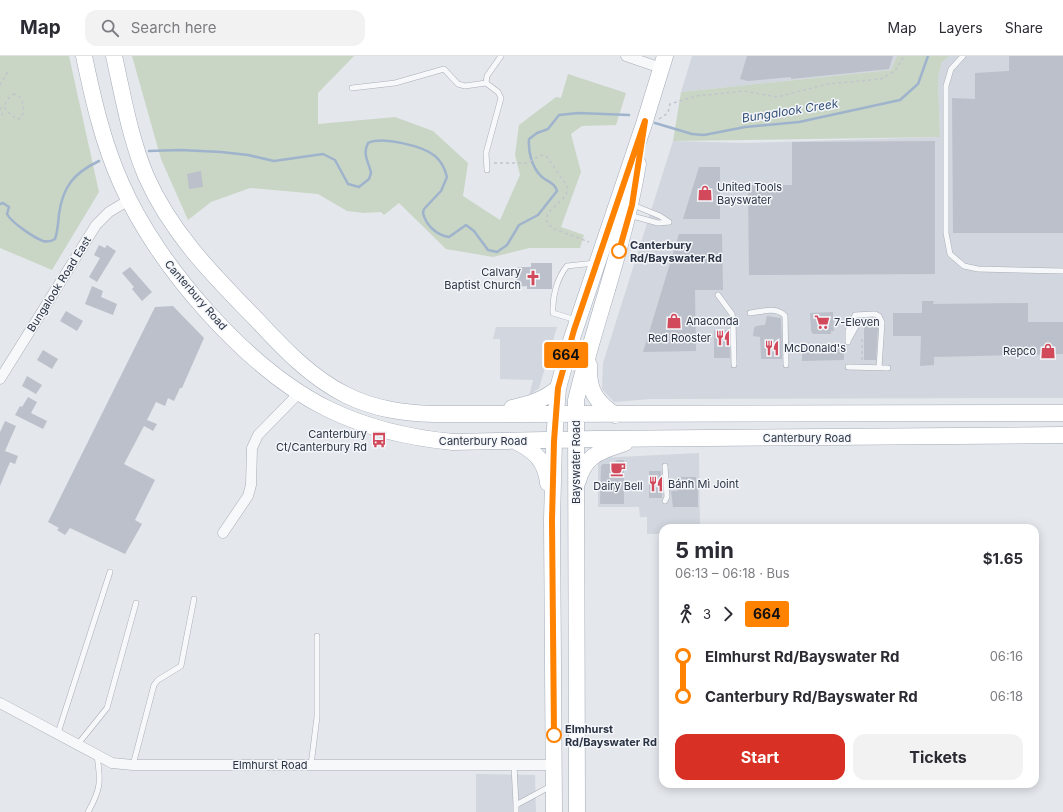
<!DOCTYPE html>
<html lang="en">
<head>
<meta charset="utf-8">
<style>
  body { margin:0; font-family:Inter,sans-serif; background:#f2f2f3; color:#2b2b33; height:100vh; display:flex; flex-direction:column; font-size:15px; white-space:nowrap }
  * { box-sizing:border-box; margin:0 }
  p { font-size:13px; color:#7c7c81 }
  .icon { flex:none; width:22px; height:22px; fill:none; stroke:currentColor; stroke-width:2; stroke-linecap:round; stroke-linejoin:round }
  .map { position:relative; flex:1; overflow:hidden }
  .sheet { position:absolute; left:659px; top:468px; width:380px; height:264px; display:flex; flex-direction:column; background:#fff; border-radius:12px; box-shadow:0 2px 10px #0003 }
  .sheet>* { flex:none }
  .badge { padding:0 8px; border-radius:3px; font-size:14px; line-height:26px }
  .map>.badge { position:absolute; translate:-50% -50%; box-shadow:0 0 0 2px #fff }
  .legs { display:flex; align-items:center; gap:6px; height:44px; padding:0 16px; font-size:13px }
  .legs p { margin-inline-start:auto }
  .headline { display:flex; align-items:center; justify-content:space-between; height:68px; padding:0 16px }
  h1 { font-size:22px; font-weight:700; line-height:30px }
  .cta { display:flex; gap:8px; margin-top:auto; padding:8px 16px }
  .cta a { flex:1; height:46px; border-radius:12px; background:#d93025; color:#fff; font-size:16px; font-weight:700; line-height:46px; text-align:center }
  .cta a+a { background:#f2f2f3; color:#2b2b33 }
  ul { padding:0 16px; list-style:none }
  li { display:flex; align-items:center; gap:14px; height:40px; font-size:15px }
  li i { display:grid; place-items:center; width:6px; height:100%; margin:0 5px; background:currentColor }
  li i::after { content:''; width:10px; height:10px; margin:-5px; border:3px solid; border-radius:50%; background:#fff }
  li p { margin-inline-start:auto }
  li:first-child i { background:linear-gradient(#0000 50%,currentColor 0) }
  li:last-child i { background:linear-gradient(currentColor 50%,#0000 0) }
  header { display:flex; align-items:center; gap:24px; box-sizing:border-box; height:56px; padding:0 20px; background:#fff; border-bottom:1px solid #e1e1e2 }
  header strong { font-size:19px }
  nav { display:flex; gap:22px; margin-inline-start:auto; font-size:14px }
  .search { width:280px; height:36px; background:#f2f2f3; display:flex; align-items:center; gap:10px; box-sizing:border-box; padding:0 14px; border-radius:12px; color:#7c7c81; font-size:15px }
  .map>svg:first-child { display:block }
</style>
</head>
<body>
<header>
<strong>Map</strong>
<div class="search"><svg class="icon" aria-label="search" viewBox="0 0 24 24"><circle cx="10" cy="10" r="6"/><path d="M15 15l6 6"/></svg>Search here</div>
<nav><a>Map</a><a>Layers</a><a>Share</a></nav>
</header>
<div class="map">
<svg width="1063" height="756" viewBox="0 0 1063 756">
  <rect width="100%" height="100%" fill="#e4e7ec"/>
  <path fill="#d2d6de" d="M692,0H897L891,14L681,36Z
    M950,0H1063V342L651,343L614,346L602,333L603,307L673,85L745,87L940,81L938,21L942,6Z
    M496,271H557L539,332L529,340L533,324L500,323V283H493Z
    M699,397L700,472H663V478H647V461H640L639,451H598V402Z
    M476,718L535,719L536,756H476Z"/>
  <path fill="#c9d6c5" d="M0,0H69L99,136L52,214L0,192Z
    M132,0H354L318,37V68L395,61L433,75L468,107L463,140L500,164L520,119L515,99L519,69L556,41L561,42L568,18L626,37L616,69L582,70L571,78L581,116L561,171L584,179L580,192H529L493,201L446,193L399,147L384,159L381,156L364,157L347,155L318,138L250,132L211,146L188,164L161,103Z
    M897,0H950L942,6L938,21L940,81L673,85L681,36L891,14Z"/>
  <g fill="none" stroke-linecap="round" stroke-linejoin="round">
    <path stroke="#9fb4cc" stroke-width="2.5" d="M655,67L692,78L704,79L745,71L799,66L900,44L918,28L928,0
      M149,95L180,94L221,96L248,99L274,105L323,98L335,104L348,128L359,131L369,123L371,117C369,106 362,99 368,87C382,80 423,90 435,100C442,106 445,113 447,121L441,135L424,153L423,157C426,169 436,179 449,181L466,169L474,175L488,194L497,196L507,189L519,169L538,159L557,135C555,127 548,126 542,121C532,112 528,96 529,83L537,77L548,73L559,59L578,57L629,59
      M0,148L3,147L9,151L7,158C12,167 33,181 43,185C47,186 52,185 55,183C58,174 58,167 59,158C63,130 74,117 99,105"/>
  </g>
  <path fill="#bbc0ca" d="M747,0H893L889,13L791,23V21L748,25L740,23Z
    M1009,0H1063V177H953L952,42L975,43V17L1009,15Z
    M935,85V218L749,219L748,129H792V86Z
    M699,111H720V163H683Z
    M201,115L203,131L189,133L187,118Z
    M679,178H722L723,234H695L696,295L643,296Z
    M99,189L105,192L107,189L116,195L97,226L89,221L100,202L94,199Z
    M531,207H552V233H527V230L515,231V216H518V211H531Z
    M130,211L152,236L142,245L132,233L134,231L122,217Z
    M92,230L103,235L101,241L117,248L113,259L85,248Z
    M922,245H934L933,248L1028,247V266H1063V298L934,301V309L920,310L921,280H893V257H922Z
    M173,250L204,282L182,332H180L174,345L168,342L165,350L156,346L147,364L157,368L153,375L144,370L124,408L155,424L135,464L142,468L125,498L70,472L65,479L57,474L59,472L48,466L155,251Z
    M66,255L83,265L77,275L60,265Z
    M833,256L834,275H831V278H813L811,275L810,257Z
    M767,260L781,262L782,303H761L760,281L753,280L754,272L756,270L765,269Z
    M870,263L878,271L876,304H864V269Z
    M714,274H729L730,302H714Z
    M802,292H844V304L802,305Z
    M43,294L58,303L52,313L37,304Z
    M27,320L42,329L36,338L22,330Z
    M28,341L37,346L31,357L47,365L43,373L15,359L20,350L22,351Z
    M5,365L16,370L5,395L18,400L15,408L10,406L0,430V376Z
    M617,404H624V448H600L601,410L603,408H613Z
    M649,415H661L662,442H649Z
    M678,421H696V430H698V451H673L671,435H677Z"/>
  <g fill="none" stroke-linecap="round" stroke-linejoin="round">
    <g stroke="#a9aeb7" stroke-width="6">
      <path id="service" d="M963,0L951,13L946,30V177L950,198L964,210L978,213L1063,215
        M352,32L395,27L444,13L458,28L465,30L486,27
        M487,114L486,97L501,42L498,36L486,27L487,20L501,0
        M633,149L660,160L669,166
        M629,159L658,167L669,166
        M718,239L732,258L733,264L734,309
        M750,257C761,256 776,250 785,260L786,309
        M576,264L553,257C552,241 557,222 567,210L595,207
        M848,285L859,265
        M848,286V275L855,259L875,258L879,260L882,266L879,312
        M848,311L888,312
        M665,445L667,441L665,410
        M58,677L110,516
        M78,688L107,652L136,547
        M133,709L154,629L158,624L181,610L194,543
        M311,709L317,661V580
        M514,709L516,749
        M88,756C101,733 101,725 97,700
        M516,756V749L551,730"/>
    </g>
    <g stroke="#a9aeb7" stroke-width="11">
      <path id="minor" d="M626,0L661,12
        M0,323L96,169L109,156L129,144
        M223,477L248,440L251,429L252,392L258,379L299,337
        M0,647L112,707L133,709H555"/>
    </g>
    <g stroke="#a3abb8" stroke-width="17">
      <path id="primary" d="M84,0C93,43 103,87 121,127C157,210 247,313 328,353C367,372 410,382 453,386L596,383L1063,379
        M114,0C123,40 130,82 146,120C171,177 213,219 256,263C283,292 310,321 346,339C374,353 403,357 434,358L1063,357
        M589,309C588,334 595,345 615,359
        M512,352C530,348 544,344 558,332
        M517,386C535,395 546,406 548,427
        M578,425C585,398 602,395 625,387
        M554,756L552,464L554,385L558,332L571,285L645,65L665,0
        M577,756L576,344C595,265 625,188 638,108"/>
    </g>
    <path stroke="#c2c5cb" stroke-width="1.5" stroke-dasharray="3 3" stroke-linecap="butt" d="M0,29L8,15
      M13,38L18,39C24,45 26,57 19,63L12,60L4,51L7,44Z
      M0,51L3,60
      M659,63L668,57L670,48L696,40L735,36L744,35L777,41L828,28L881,23L895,15L904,0
      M494,107H526L542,99L547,101L567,130C570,145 547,150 546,164L552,172L589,186
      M862,304V282"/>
    <use href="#service" stroke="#f7f8fa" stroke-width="5"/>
    <use href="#minor" stroke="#f7f8fa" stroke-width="10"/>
    <use href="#primary" stroke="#fff" stroke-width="16"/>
  </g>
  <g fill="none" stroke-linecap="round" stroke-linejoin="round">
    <g stroke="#fff" stroke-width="9">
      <path id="line-1" d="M554,679L552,464L554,385L558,332L574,274L645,65L632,149L619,195"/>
    </g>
    <use href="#line-1" stroke="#ff8200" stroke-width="6"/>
  </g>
  <defs>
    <g id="shop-bare" transform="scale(1.2)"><path d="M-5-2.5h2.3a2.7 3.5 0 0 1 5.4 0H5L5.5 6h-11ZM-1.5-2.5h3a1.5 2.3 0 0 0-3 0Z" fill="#d1495b" stroke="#f4f6f9" stroke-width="2.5" paint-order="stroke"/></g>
    <g id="church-bare" transform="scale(1.2)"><path d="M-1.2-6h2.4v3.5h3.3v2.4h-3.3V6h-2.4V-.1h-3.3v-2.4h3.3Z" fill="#d1495b" stroke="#f4f6f9" stroke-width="2.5" paint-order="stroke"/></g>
    <g id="supermarket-bare" transform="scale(1.2)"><path d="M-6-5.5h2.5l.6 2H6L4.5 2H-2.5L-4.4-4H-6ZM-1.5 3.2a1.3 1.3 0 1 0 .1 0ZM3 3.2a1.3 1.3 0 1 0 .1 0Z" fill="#d1495b" stroke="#f4f6f9" stroke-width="2.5" paint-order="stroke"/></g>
    <g id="restaurant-bare" transform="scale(1.2)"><path d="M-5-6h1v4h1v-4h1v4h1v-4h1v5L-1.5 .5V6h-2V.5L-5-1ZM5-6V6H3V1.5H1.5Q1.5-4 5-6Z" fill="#d1495b" stroke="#f4f6f9" stroke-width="2.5" paint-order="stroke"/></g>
    <g id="bus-bare" transform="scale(1.2)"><path d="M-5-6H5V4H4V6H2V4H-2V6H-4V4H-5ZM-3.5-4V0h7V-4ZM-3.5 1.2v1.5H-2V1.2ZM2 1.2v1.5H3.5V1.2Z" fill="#d1495b" stroke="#f4f6f9" stroke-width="2.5" paint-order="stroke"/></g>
    <g id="cafe-bare" transform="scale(1.2)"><path d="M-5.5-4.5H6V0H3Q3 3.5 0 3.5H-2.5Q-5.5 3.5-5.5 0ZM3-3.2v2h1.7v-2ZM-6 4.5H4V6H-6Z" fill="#d1495b" stroke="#f4f6f9" stroke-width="2.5" paint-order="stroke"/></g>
  </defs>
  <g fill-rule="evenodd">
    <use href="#shop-bare" x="705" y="137"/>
    <use href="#church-bare" x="533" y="222"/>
    <use href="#shop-bare" x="674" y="265"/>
    <use href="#supermarket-bare" x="822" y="266"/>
    <use href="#restaurant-bare" x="723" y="282"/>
    <use href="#restaurant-bare" x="772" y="292"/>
    <use href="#shop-bare" x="1048" y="295"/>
    <use href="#bus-bare" x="379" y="384"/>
    <use href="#cafe-bare" x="618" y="413"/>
    <use href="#restaurant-bare" x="656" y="428"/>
  </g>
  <g fill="#fff" stroke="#ff8200" stroke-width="2">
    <circle cx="619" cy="195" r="7"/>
    <circle cx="554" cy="679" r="7"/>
  </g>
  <g text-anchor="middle" stroke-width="3" stroke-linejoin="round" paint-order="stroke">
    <g font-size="11" fill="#2b3445" stroke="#f4f6f9" text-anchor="start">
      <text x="717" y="135">United Tools<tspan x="717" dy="13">Bayswater</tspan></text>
      <text x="521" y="220" text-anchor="end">Calvary<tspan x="521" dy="13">Baptist Church</tspan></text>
      <text x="686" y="269">Anaconda</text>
      <text x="834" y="270">7-Eleven</text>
      <text x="711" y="286" text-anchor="end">Red Rooster</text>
      <text x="784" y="296">McDonald's</text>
      <text x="1036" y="299" text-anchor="end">Repco</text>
      <text x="367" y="382" text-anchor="end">Canterbury<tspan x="367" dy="13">Ct/Canterbury Rd</tspan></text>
      <text x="668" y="432">Bánh Mì Joint</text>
      <text x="618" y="434" text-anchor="middle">Dairy Bell</text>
    </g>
    <g font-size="11" font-weight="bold" fill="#2b3445" stroke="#f4f6f9" text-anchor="start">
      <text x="630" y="193">Canterbury<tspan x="630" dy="13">Rd/Bayswater Rd</tspan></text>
      <text x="565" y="677">Elmhurst<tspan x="565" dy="13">Rd/Bayswater Rd</tspan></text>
    </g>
    <g font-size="11" fill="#2b3445" stroke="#f4f6f9">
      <text transform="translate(59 228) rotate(-58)" y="4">Bungalook Road East</text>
      <text transform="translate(196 239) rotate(49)" y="4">Canterbury Road</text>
      <text x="807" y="386">Canterbury Road</text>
      <text x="483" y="389">Canterbury Road</text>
      <text transform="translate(576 406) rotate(-90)" y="4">Bayswater Road</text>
      <text x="270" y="713">Elmhurst Road</text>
    </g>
    <g font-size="12" font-style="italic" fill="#34527a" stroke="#f4f6f9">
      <text transform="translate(790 55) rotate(-9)" y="4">Bungalook Creek</text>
    </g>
  </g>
</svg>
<b class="badge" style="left:566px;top:299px;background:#ff8200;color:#111">664</b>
<section class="sheet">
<div class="headline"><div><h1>5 min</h1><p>06:13 – 06:18 · Bus</p></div><b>$1.65</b></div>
<div class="legs"><svg class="icon" aria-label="walk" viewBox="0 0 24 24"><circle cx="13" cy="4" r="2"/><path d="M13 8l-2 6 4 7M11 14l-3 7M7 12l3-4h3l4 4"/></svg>3<svg class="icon" aria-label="forward" viewBox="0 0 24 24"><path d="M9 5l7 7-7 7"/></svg><b class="badge" style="background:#ff8200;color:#111">664</b></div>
<ul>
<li><i style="color:#ff8200"></i><b>Elmhurst Rd/Bayswater Rd</b><p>06:16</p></li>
<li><i style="color:#ff8200"></i><b>Canterbury Rd/Bayswater Rd</b><p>06:18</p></li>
</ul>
<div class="cta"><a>Start</a><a>Tickets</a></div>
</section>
</div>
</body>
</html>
